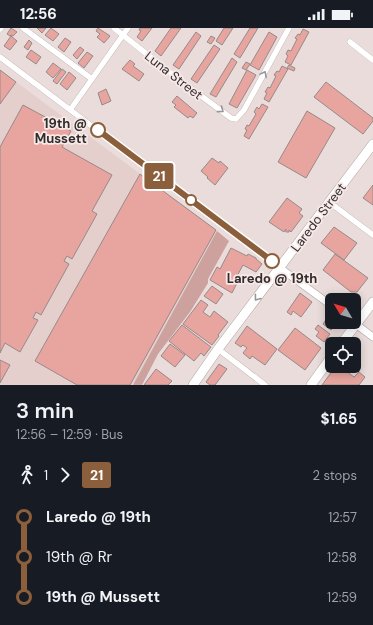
<!DOCTYPE html>
<html lang="en">
<head>
<meta charset="utf-8">
<style>
  body { margin:0; font-family:"DM Sans",sans-serif; background:#242831; color:#f1f3f6; height:100vh; display:flex; flex-direction:column; font-size:15px; white-space:nowrap }
  * { box-sizing:border-box; margin:0 }
  p { font-size:13px; color:#9ea1a6 }
  .icon { flex:none; width:22px; height:22px; fill:none; stroke:currentColor; stroke-width:2; stroke-linecap:round; stroke-linejoin:round }
  .map { position:relative; height:357px; overflow:hidden }
  .side { display:flex; flex-direction:column; background:#171b24; flex:1 }
  .side>* { flex:none }
  .badge { padding:0 8px; border-radius:3px; font-size:14px; line-height:26px }
  .needle { width:26px; rotate:308deg }
  .buttons { position:absolute; left:325px; top:265px; display:grid; gap:8px }
  .buttons a { display:grid; place-items:center; width:36px; height:36px; border-radius:6px; background:#171b24; box-shadow:0 2px 10px #0003; font-size:20px }
  .map>.badge { position:absolute; translate:-50% -50%; box-shadow:0 0 0 2px #fff }
  .legs { display:flex; align-items:center; gap:6px; height:44px; padding:0 16px; font-size:13px }
  .legs p { margin-inline-start:auto }
  .overview { display:flex; align-items:center; justify-content:space-between; height:68px; padding:0 16px }
  h1 { font-size:22px; font-weight:600; line-height:30px }
  ul { padding:0 16px; list-style:none }
  li { display:flex; align-items:center; gap:14px; height:40px; font-size:15px }
  li i { display:grid; place-items:center; width:6px; height:100%; margin:0 5px; background:currentColor }
  li i::after { content:''; width:10px; height:10px; margin:-5px; border:3px solid; border-radius:50%; background:#171b24 }
  li p { margin-inline-start:auto }
  li:first-child i { background:linear-gradient(#0000 50%,currentColor 0) }
  li:last-child i { background:linear-gradient(currentColor 50%,#0000 0) }
  .status { display:flex; justify-content:space-between; align-items:center; height:28px; padding:0 20px; background:#171b24; direction:ltr }
  .status svg { height:11px; fill:currentColor }
  .map>svg:first-child { display:block }
</style>
</head>
<body>
<div class="status"><b>12:56</b><svg viewBox="0 0 49 12"><path d="M0 12V9h3v3zM5 12V6h3v6zM10 12V3h3v9zM15 12V0h3v12zM26 1h20v11H26zM47 4h2v5h-2z"/></svg></div>
<div class="map">
<svg width="373" height="357" viewBox="0 0 373 357">
  <rect width="100%" height="100%" fill="#e9dcdb"/>
  <path fill="#e5cfcd" d="M0,42L217,203L133,357H0Z"/>
  <path fill="#cca19e" d="M217,203L229,213L208,251V255L190,284L158,326L142,357H133Z"/>
  <path fill="#e8a59f" stroke="#968a89" d="M11,0L17,4L13,8L11,7L10,8L7,6Z
    M37,0H46L42,5Z
    M51,0L59,6L53,13L45,7Z
    M98,0L110,8L104,15L97,9L100,6L96,3Z
    M140,0H152L142,13L137,9L141,3L139,2Z
    M171,0H181L161,28L155,23Z
    M224,0H233L222,17L216,13Z
    M250,0H258L240,30L234,26Z
    M303,1L309,4L291,37L285,34L288,28L286,26L288,22L291,23L297,11L295,10L298,6L300,7Z
    M196,4L201,8L179,41L173,37Z
    M269,4L277,9L259,42L250,37Z
    M11,8L17,13L10,22L4,18Z
    M211,8L215,10L211,16L207,14Z
    M65,10L71,14L64,24L58,19Z
    M29,12L32,15L28,22L24,19Z
    M214,17L220,21L197,55L191,51Z
    M80,19L84,22L77,31L73,27Z
    M31,22L41,29L36,36L26,29Z
    M87,24L93,28L84,40L78,35Z
    M232,30L237,34L216,69L210,66Z
    M130,32L135,36L133,38L144,46L139,53L122,41Z
    M246,34L250,36L246,42L242,40Z
    M53,35L61,41L53,50L46,44Z
    M289,37L295,40L294,43L287,40Z
    M282,38L288,41L269,74L264,71L267,65L265,64L268,59L270,60L276,48L274,47L277,43L279,44Z
    M62,41L66,44L57,56L53,53Z
    M0,42L16,54L0,76Z
    M247,42L256,47L237,80L229,76Z
    M69,44L76,50L67,62L60,56Z
    M326,54L373,90V93L363,106L314,69Z
    M106,61L111,73L102,77L98,65Z
    M177,68L197,85L193,90L190,88L188,90L174,79L176,77L172,74Z
    M262,76L268,79L249,111L244,108L247,102L245,101L247,97L249,98L256,86L254,84L257,79L259,81Z
    M23,77L71,103L62,119L112,147L92,183L97,186L72,231L67,228L64,233L69,236L41,287L36,284L33,290L38,292L20,324L5,315L0,325V119Z
    M307,83L335,100L306,150L278,134Z
    M212,130L219,135L220,133L228,140L215,157L207,150L208,149L201,143Z
    M140,146L216,202L130,357H77L35,333Z
    M373,157V177L363,170Z
    M287,170L302,181L299,185L303,188L291,204L289,202V204H286V201L284,204L269,194Z
    M334,199L357,215L344,232L321,215Z
    M231,220L247,228L248,226L256,230V231L262,236L256,244L243,237L236,250L239,251L232,265L210,252L217,239L220,241Z
    M335,226L368,250L357,264H351L323,242Z
    M212,258L223,266L216,276L204,268Z
    M300,265L312,274L301,289L293,283L291,287L287,284Z
    M201,272L208,277L203,284L210,289L214,283L228,294L218,307L219,308L212,317L183,296Z
    M327,290L335,296L331,302L323,296Z
    M182,297L211,319L204,328L201,325L194,333L169,313Z
    M318,297L330,306L324,314L316,308L319,304L315,301Z
    M247,298L277,321L265,337L252,328L250,331L243,325L247,320L243,317L241,319L235,315Z
    M295,300L321,320L305,342L278,322Z
    M170,316L185,327L175,339L161,328Z
    M0,332L10,337L0,355Z
    M219,336L227,341L215,357H210L206,354Z
    M336,338H339L354,349L359,344L365,349L359,357H322Z
    M156,341L172,353L168,357H144Z"/>
  <g fill="none" stroke-linecap="round" stroke-linejoin="round">
    <g stroke="#b2a5a4" stroke-width="6">
      <path id="minor" d="M23,0L92,51
        M114,0L177,50L231,90L236,91L244,82L289,0
        M0,1L1,0
        M350,14L373,32
        M0,29L280,240
        M70,82L128,0
        M329,174L373,207
        M218,321L265,357"/>
    </g>
    <g stroke="#b2a5a4" stroke-width="8">
      <path id="tertiary" d="M280,240L332,278
        M353,294L373,309"/>
    </g>
    <g stroke="#b2a5a4" stroke-width="10">
      <path id="primary" d="M341,316L373,274
        M193,357L218,321L373,116
        M311,357L332,328"/>
    </g>
    <use href="#minor" stroke="#fff" stroke-width="5.5"/>
    <use href="#tertiary" stroke="#fff" stroke-width="7"/>
    <use href="#primary" stroke="#fff" stroke-width="9"/>
  </g>
  <defs><path id="oneway-chevron" d="M-2-3.5L2.5 0L-2 3.5" fill="none" stroke-width="1.6" stroke-linecap="round" stroke-linejoin="round"/></defs>
  <g stroke="#989696">
    <use href="#oneway-chevron" transform="translate(264 46) rotate(-62)"/>
    <use href="#oneway-chevron" transform="translate(221 82) rotate(36)"/>
    <use href="#oneway-chevron" transform="translate(257 270) rotate(127)"/>
  </g>
  <g fill="none" stroke-linecap="round" stroke-linejoin="round">
    <g stroke="#fff" stroke-width="9">
      <path id="line-1" d="M98,102L272,233"/>
    </g>
    <use href="#line-1" stroke="#8b5e3c" stroke-width="6"/>
  </g>
  <g fill="#fff" stroke="#8b5e3c" stroke-width="2">
    <circle cx="98" cy="102" r="7"/>
    <circle cx="191" cy="172" r="5"/>
    <circle cx="272" cy="233" r="7"/>
  </g>
  <g text-anchor="middle" stroke-width="3.5" stroke-linejoin="round" paint-order="stroke">
    <g font-size="13" fill="#322d2c" stroke="#f7e9e8">
      <text transform="translate(174 47) rotate(38)" y="5">Luna Street</text>
      <text transform="translate(318 189) rotate(-53)" y="5">Laredo Street</text>
    </g>
    <g font-size="13" font-weight="bold" fill="#322d2c" stroke="#f7e9e8" text-anchor="end">
      <text x="87" y="100">19th @<tspan x="87" dy="15">Mussett</tspan></text>
      <text x="272" y="255" text-anchor="middle">Laredo @ 19th</text>
    </g>
  </g>
</svg>
<div class="buttons">
<a><svg class="needle" viewBox="-14 -14 28 28"><path d="M0-13l5 13h-10z" fill="#e53935"/><path d="M0 13l5-13h-10z" fill="#9ea1a6"/></svg></a>
<a><svg class="icon" aria-label="locate" viewBox="0 0 24 24"><circle cx="12" cy="12" r="6"/><path d="M12 2v4M12 18v4M2 12h4M18 12h4"/></svg></a>
</div>
<b class="badge" style="left:159px;top:148px;background:#8b5e3c;color:#fff">21</b>
</div>
<section class="side">
<div class="overview"><div><h1>3 min</h1><p>12:56 – 12:59 · Bus</p></div><b>$1.65</b></div>
<div class="legs"><svg class="icon" aria-label="walk" viewBox="0 0 24 24"><circle cx="13" cy="4" r="2"/><path d="M13 8l-2 6 4 7M11 14l-3 7M7 12l3-4h3l4 4"/></svg>1<svg class="icon" aria-label="forward" viewBox="0 0 24 24"><path d="M9 5l7 7-7 7"/></svg><b class="badge" style="background:#8b5e3c;color:#fff">21</b><p>2 stops</p></div>
<ul>
<li><i style="color:#8b5e3c"></i><b>Laredo @ 19th</b><p>12:57</p></li>
<li><i style="color:#8b5e3c"></i><span>19th @ Rr</span><p>12:58</p></li>
<li><i style="color:#8b5e3c"></i><b>19th @ Mussett</b><p>12:59</p></li>
</ul>
</section>
</body>
</html>
